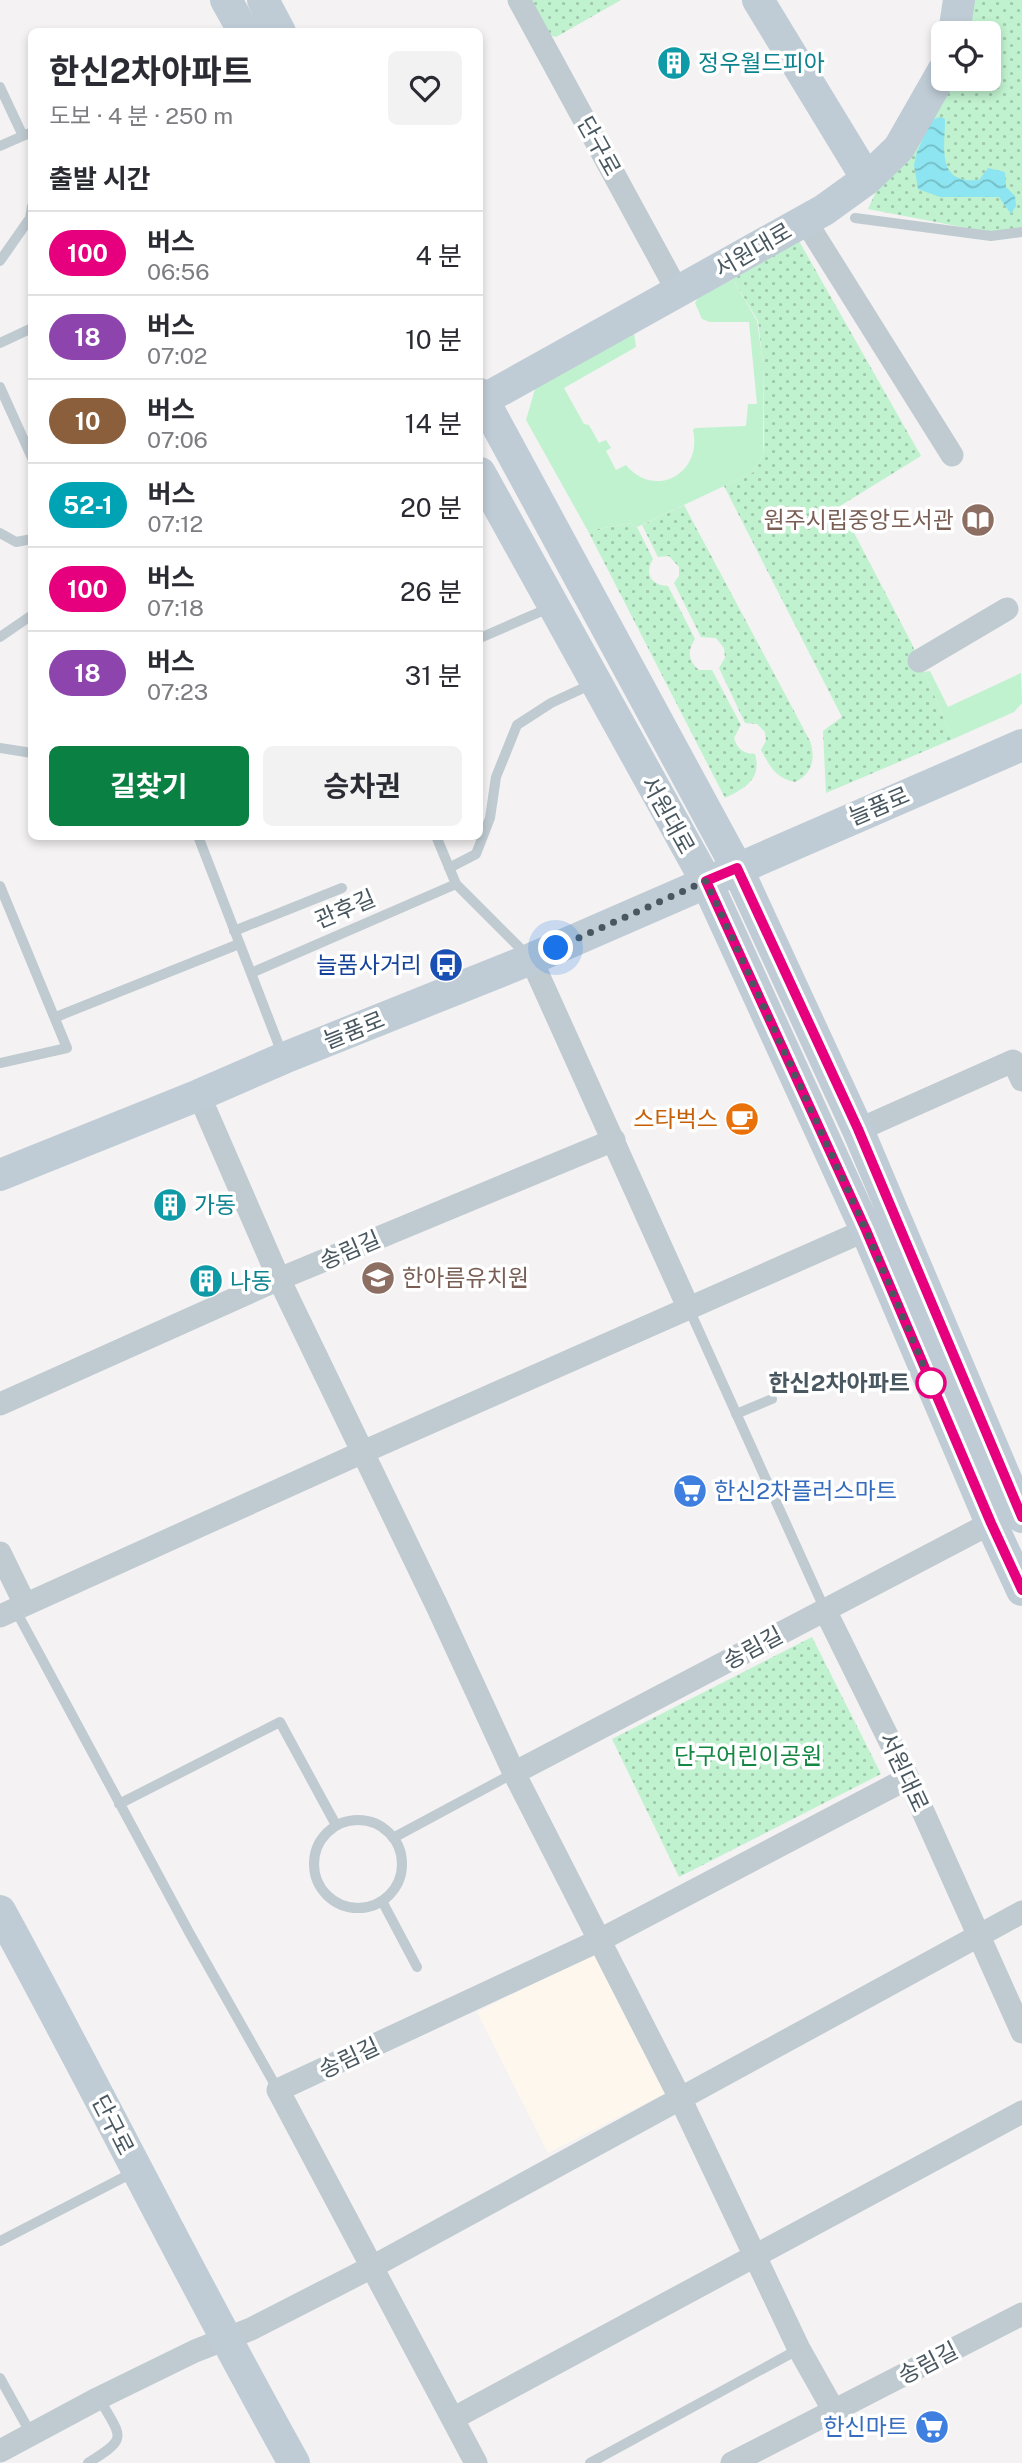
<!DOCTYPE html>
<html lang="ko">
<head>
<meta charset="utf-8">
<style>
  body { margin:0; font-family:"Public Sans","Noto Sans KR",sans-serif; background:#f2f2f3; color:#2b2b33; height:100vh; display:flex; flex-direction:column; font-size:26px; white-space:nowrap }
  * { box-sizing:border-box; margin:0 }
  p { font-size:23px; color:#7c7c81 }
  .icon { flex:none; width:38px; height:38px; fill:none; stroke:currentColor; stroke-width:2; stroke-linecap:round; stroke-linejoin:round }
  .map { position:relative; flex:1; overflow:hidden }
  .side { position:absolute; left:28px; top:28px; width:455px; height:812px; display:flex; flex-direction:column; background:#fff; border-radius:10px; box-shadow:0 4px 10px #0003 }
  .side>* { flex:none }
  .badge { padding:0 14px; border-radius:23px; font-size:24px; line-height:46px }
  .controls { position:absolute; left:931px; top:21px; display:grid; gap:14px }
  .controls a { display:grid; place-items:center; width:70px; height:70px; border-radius:10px; background:#fff; box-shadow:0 4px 10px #0003; font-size:35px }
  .you { position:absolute; width:35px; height:35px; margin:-18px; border:5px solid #fff; border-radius:50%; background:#1a73e8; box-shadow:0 0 0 10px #1a73e833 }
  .map>.badge { position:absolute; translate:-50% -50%; box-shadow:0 0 0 4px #fff }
  h2 { padding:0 21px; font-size:26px; line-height:63px }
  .round { display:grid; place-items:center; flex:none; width:74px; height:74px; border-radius:10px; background:#f2f2f3 }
  .overview { display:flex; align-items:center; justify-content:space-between; height:119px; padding:0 21px }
  h1 { font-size:33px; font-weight:700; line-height:52px }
  .action { display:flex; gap:14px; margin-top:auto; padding:14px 21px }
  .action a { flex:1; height:80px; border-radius:10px; background:#0b8043; color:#fff; font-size:28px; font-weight:700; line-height:80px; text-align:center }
  .action a+a { background:#f2f2f3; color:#2b2b33 }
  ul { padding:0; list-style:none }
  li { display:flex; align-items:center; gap:21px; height:84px; padding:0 21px; border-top:2px solid #e1e1e2 }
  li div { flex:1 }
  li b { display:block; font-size:26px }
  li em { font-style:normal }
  li .badge { min-width:77px; font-weight:700; text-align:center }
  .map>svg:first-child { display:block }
</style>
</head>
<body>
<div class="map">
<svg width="1022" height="2463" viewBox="0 0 1022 2463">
  <defs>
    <pattern id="park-dots" width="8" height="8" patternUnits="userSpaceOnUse" patternTransform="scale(1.75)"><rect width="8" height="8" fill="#c0f2cf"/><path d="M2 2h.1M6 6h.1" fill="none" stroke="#9ec7ab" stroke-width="1.8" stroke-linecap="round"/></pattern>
    <pattern id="water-waves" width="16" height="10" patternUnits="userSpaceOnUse" patternTransform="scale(1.75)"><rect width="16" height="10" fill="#8ce5f0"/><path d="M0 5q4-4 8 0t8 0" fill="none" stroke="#74bcc6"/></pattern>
  </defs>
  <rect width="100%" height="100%" fill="#f4f2f2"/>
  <path fill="#fdf7ed" d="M599,1951L670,2091L548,2153L477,2012Z"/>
  <path fill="#c0f2cf" d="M733,279L757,321L763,363V455L754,472L637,527L631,523L588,531L526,420L535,389L634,333L636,347L564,388L584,424L589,425L599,443L606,440L611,448L606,451L616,470L626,465C655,500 703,473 693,430L695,428L746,426L748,404H757L749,322H710L702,319L695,303L698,298Z
    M930,671L948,707L1021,673L1022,703L1014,712L953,739L924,672Z"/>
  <path fill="url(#park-dots)" d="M530,0H621L556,37L550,35Z
    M967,0H1022V227L993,233L868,209L884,174L947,79H989V33H961Z
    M799,241L921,456L840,506L911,642L953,739L826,793L823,731L842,717L724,486L754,472L763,455L764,441L763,363L758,321L733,279Z
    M684,505L810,741C816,759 812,774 795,782C775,778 770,766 761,750L766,741L765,732L757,724L745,723L719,668L725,658L724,648L716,638L701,637L674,583L679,576V567L669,556L658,557L642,525Z
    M631,523L637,527L653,559C644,574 651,585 668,586L695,639C687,651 688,661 699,670H712L741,725L734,738C737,749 744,754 755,754C762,779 745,788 725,798L588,531Z
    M812,1637L881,1774L679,1877L612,1739Z"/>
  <path fill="url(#water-waves)" d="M940,117L945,119C945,149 936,184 979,180L988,168L1005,172L1006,187L1015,196L1016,206L1011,214L999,197H940L918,189L914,165L917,152L931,120Z"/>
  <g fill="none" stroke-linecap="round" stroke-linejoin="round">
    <path stroke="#bfcbd1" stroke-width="10" d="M0,87L23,136
      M0,146L32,132
      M855,218L991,236L1022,232
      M0,261L30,218L32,206
      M0,343L32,328
      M0,387L32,458
      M0,533L16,542L32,539
      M0,637L32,615
      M480,638L549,608
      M0,748L32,753
      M198,836L283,1056
      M436,836L456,884L529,957
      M449,868L476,854L490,818L496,777L517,725L551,703L592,684
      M0,886L67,1048L0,1063
      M234,931L342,888
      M251,973L456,884
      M56,1017L239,944
      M689,1309L825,1610
      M736,1414L772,1399
      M15,1609L190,1934L278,2090
      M119,1804L280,1722L336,1825
      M314 1864a44 44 0 1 1 88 0a44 44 0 1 1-88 0Z
      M393,1838L514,1773
      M382,1901L417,1967
      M0,2241L134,2172
      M0,2378L31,2434
      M88,2463C129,2437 122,2439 99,2398
      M590,2463L799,2349"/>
    <path stroke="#bfcbd1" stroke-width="23" d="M519,0L678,292
      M813,233L952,455
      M919,661L1007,609
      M531,959L689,1309
      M199,1095L279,1279L437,1606L514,1773L680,2098L799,2349L834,2411
      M858,1130L1013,1061L1022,1080
      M0,1404L279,1279L614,1140
      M0,1553L25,1604
      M825,1610L908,1778L1022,2032
      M0,1616L363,1452L866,1230
      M514,1773L991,1523
      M454,2418L1022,2112
      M0,2451L99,2398L195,2351L251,2329L372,2267L1022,1912
      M476,2463L278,2090L600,1940L908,1778
      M732,2463L1022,2314"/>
    <path stroke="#bfccd6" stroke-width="32" d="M226,0L244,32
      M263,0L280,32
      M758,0L867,179
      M954,33L959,0
      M480,394L737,868L858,1130L1022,1517
      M483,400L824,210L867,179L899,148L943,71
      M480,473L706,881L866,1230L991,1523L1022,1590
      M0,1175L199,1095L284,1058L531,959L1022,745
      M0,1911C100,2094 192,2281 294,2463"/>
  </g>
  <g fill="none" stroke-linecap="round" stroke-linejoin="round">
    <g stroke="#fff" stroke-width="16">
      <path id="line" d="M1022,1517L858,1129L737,868L706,881L866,1230L991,1523L1022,1590"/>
    </g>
    <use href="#line" stroke="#e6007e" stroke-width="10"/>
    <path stroke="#495860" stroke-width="7" stroke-dasharray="0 12.6" d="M556,948L706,881L866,1230L931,1383"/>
  </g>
  <defs>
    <g id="building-disc" transform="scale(1.75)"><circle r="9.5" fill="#0f9aa8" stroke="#fff"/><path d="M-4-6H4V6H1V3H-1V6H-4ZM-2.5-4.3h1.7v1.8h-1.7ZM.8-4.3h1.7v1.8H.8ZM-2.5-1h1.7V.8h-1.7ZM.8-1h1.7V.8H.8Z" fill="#fff"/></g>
    <g id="library-disc" transform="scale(1.75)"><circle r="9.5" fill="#8d6e63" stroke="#fff"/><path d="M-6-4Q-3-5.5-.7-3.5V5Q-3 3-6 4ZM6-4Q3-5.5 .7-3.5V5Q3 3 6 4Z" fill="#fff"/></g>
    <g id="bus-disc" transform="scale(1.75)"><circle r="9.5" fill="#1a4fb4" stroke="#fff"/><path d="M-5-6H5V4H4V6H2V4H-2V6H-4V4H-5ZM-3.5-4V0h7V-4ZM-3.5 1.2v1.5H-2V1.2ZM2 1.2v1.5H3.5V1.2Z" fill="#fff"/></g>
    <g id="cafe-disc" transform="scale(1.75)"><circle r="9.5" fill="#e8710a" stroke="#fff"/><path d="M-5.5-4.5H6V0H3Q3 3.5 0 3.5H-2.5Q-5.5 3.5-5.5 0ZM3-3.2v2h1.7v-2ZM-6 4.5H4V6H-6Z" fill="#fff"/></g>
    <g id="school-disc" transform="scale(1.75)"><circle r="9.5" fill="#8d6e63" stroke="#fff"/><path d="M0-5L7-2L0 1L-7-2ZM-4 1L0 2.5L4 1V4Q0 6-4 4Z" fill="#fff"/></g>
    <g id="supermarket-disc" transform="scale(1.75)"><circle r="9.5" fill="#3f7fe0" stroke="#fff"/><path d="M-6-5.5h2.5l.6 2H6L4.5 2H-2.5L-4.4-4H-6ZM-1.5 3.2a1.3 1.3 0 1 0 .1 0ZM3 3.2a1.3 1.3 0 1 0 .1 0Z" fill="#fff"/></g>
  </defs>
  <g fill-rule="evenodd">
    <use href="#building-disc" x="674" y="63"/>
    <use href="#library-disc" x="978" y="520"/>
    <use href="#bus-disc" x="446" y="965"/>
    <use href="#cafe-disc" x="742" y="1119"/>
    <use href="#building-disc" x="170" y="1205"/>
    <use href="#school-disc" x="378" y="1278"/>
    <use href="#building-disc" x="206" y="1281"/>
    <use href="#supermarket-disc" x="690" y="1491"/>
    <use href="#supermarket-disc" x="932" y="2427"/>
  </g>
  <circle fill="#fff" stroke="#e6007e" stroke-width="3.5" cx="931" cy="1383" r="14"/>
  <g text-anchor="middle" stroke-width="7" stroke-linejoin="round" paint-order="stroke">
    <g font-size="23" fill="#0d838f" stroke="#fff" text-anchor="start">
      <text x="698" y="71">정우월드피아</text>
      <text x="194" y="1213">가동</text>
      <text x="230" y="1289">나동</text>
    </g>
    <g font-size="23" fill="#495860" stroke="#fff">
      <text transform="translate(599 146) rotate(61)" y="8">단구로</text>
      <text transform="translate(753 250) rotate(-30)" y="8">서원대로</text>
      <text transform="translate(879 806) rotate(-23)" y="8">늘품로</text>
      <text transform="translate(668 815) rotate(61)" y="8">서원대로</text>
      <text transform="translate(345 909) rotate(-23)" y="8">관후길</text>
      <text transform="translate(354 1030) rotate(-22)" y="8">늘품로</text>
      <text transform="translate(350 1250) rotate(-23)" y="8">송림길</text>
      <text transform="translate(753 1648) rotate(-28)" y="8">송림길</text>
      <text transform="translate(904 1772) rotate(65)" y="8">서원대로</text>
      <text transform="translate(349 2058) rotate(-25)" y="8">송림길</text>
      <text transform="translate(113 2125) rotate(63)" y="8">단구로</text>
      <text transform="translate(928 2363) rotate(-27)" y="8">송림길</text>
    </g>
    <g font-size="23" fill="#785e54" stroke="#fff" text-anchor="end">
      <text x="954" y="528">원주시립중앙도서관</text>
      <text x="402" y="1286" text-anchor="start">한아름유치원</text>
    </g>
    <g font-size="23" fill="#164399" stroke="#fff" text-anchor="end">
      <text x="422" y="973">늘품사거리</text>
    </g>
    <g font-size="23" fill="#c56008" stroke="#fff" text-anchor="end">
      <text x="718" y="1127">스타벅스</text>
    </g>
    <g font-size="23" font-weight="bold" fill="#495860" stroke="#fff" text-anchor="end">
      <text x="910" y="1391">한신2차아파트</text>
    </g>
    <g font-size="23" fill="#366cbe" stroke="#fff" text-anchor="start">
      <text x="714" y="1499">한신2차플러스마트</text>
      <text x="908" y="2435" text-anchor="end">한신마트</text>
    </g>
    <g font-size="23" fill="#148742" stroke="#fff">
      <text x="748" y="1764">단구어린이공원</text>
    </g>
  </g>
</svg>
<div class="controls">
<a><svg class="icon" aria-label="locate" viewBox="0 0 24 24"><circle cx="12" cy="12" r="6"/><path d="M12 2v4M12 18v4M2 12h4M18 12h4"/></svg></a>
</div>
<div class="you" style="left:556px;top:948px"></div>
<section class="side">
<div class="overview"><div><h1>한신2차아파트</h1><p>도보 · 4 분 · 250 m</p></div><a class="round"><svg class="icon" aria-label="heart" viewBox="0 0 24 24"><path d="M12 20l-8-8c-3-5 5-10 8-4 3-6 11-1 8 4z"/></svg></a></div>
<h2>출발 시간</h2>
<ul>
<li><span class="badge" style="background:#e6007e;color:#fff">100</span><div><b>버스</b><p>06:56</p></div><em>4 분</em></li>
<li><span class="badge" style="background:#8e44ad;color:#fff">18</span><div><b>버스</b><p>07:02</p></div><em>10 분</em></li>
<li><span class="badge" style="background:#8b5e3c;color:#fff">10</span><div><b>버스</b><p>07:06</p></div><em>14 분</em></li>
<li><span class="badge" style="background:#00a3b4;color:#fff">52-1</span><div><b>버스</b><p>07:12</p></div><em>20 분</em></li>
<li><span class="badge" style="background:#e6007e;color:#fff">100</span><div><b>버스</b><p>07:18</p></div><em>26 분</em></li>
<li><span class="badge" style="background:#8e44ad;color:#fff">18</span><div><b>버스</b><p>07:23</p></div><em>31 분</em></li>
</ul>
<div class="action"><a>길찾기</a><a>승차권</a></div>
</section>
</div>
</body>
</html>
